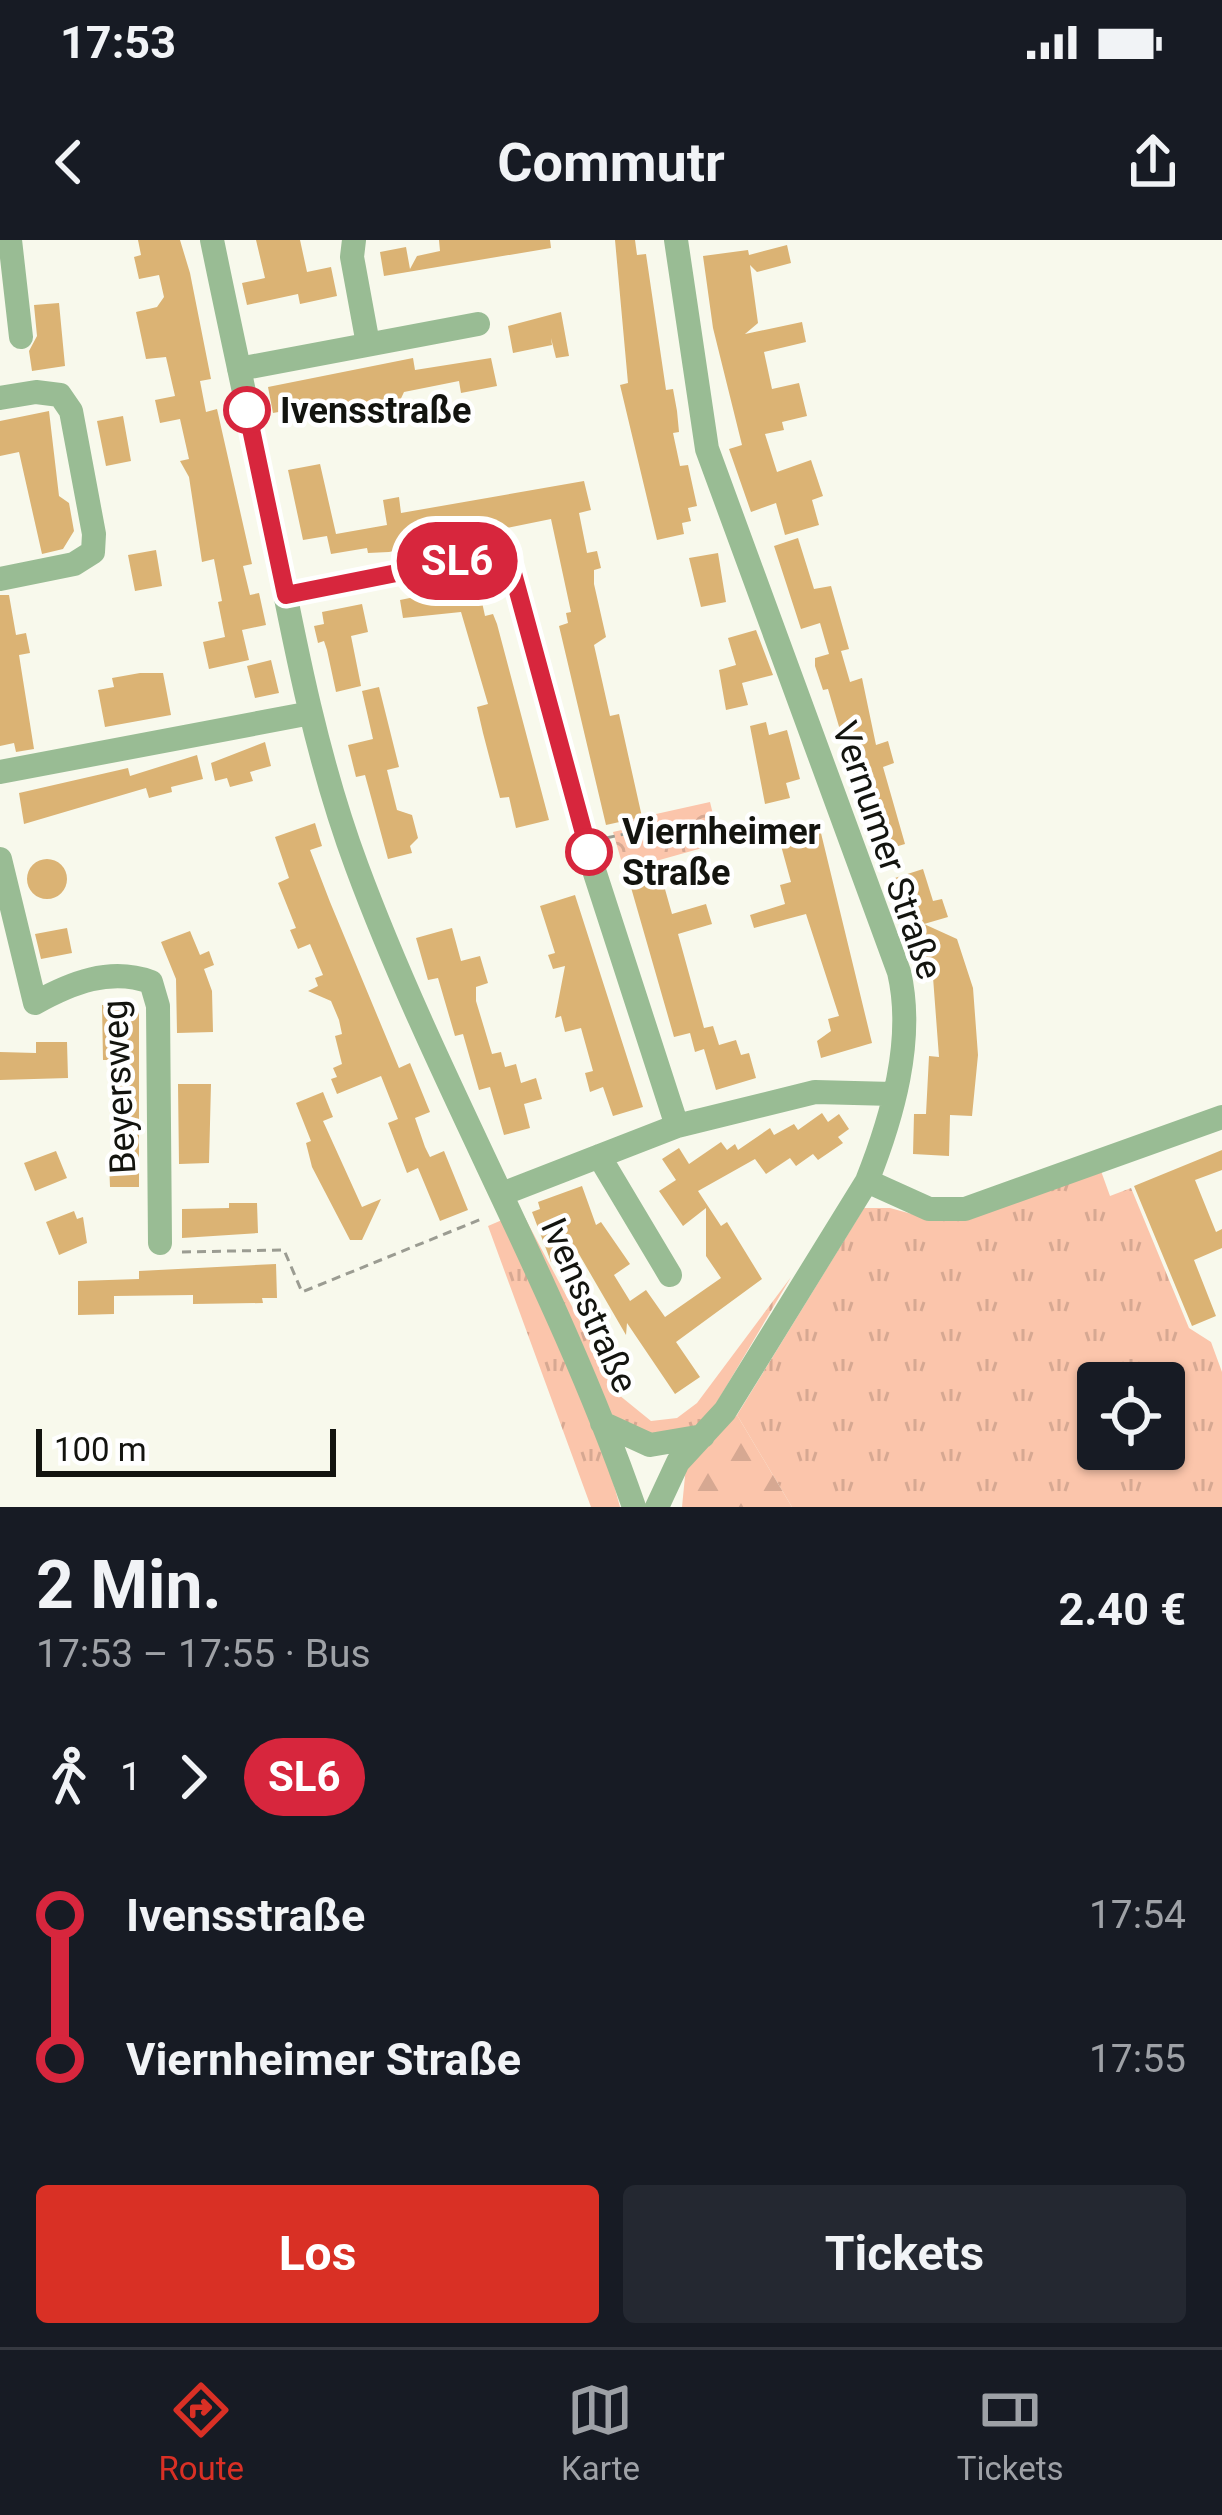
<!DOCTYPE html>
<html lang="de">
<head>
<meta charset="utf-8">
<style>
  body { margin:0; font-family:Roboto,sans-serif; background:#242831; color:#f1f3f6; height:100vh; display:flex; flex-direction:column; font-size:45px; white-space:nowrap }
  * { box-sizing:border-box; margin:0 }
  p { font-size:39px; color:#9ea1a6 }
  .icon { flex:none; width:66px; height:66px; fill:none; stroke:currentColor; stroke-width:2; stroke-linecap:round; stroke-linejoin:round }
  .map { position:relative; height:1267px; overflow:hidden }
  .drawer { display:flex; flex-direction:column; background:#171b24; flex:1 }
  .drawer>* { flex:none }
  .badge { padding:0 24px; border-radius:39px; font-size:42px; line-height:78px }
  .fabs { position:absolute; left:1077px; top:1122px; display:grid; gap:24px }
  .fabs a { display:grid; place-items:center; width:108px; height:108px; border-radius:12px; background:#171b24; box-shadow:0 3px 9px #0004; font-size:60px }
  .scale { position:absolute; left:36px; bottom:30px; width:300px; box-sizing:border-box; padding-left:12px; border:6px solid #13140f; border-top:0; font-size:33px; line-height:42px; white-space:nowrap; color:#13140f; -webkit-text-stroke:9px #fff; paint-order:stroke }
  .map>.badge { position:absolute; translate:-50% -50%; box-shadow:0 0 0 6px #fff }
  .legs { display:flex; align-items:center; gap:18px; height:132px; padding:0 36px; font-size:39px }
  .legs p { margin-inline-start:auto }
  .summary { display:flex; align-items:center; justify-content:space-between; height:204px; padding:0 36px }
  h1 { font-size:66px; font-weight:700; line-height:90px }
  .button { display:flex; gap:24px; margin-top:auto; padding:24px 36px }
  .button a { flex:1; height:138px; border-radius:12px; background:#d93025; color:#fff; font-size:48px; font-weight:700; line-height:138px; text-align:center }
  .button a+a { background:#242831; color:#f1f3f6 }
  ul { padding:0 36px; list-style:none }
  li { display:flex; align-items:center; gap:42px; height:144px; font-size:45px }
  li i { display:grid; place-items:center; width:18px; height:100%; margin:0 15px; background:currentColor }
  li i::after { content:''; width:30px; height:30px; margin:-15px; border:9px solid; border-radius:50%; background:#171b24 }
  li p { margin-inline-start:auto }
  li:first-child i { background:linear-gradient(#0000 50%,currentColor 0) }
  li:last-child i { background:linear-gradient(currentColor 50%,#0000 0) }
  .status { display:flex; justify-content:space-between; align-items:center; height:84px; padding:0 60px; background:#171b24; direction:ltr }
  .status svg { height:33px; fill:currentColor }
  header { display:flex; justify-content:space-between; align-items:center; height:156px; padding:0 36px; background:#171b24; font-size:54px; font-weight:700 }
  .tab-bar { display:flex; justify-content:space-around; align-items:center; height:168px; border-top:3px solid #363941; background:#171b24; font-size:33px; color:#9ea1a6 }
  .tab-bar a { display:grid; justify-items:center; gap:6px }
  .tab-bar .selected { color:#d93025 }
  .map>svg:first-child { display:block }
</style>
</head>
<body>
<div class="status"><b>17:53</b><svg viewBox="0 0 49 12"><path d="M0 12V9h3v3zM5 12V6h3v6zM10 12V3h3v9zM15 12V0h3v12zM26 1h20v11H26zM47 4h2v5h-2z"/></svg></div>
<header><svg class="icon" aria-label="back" viewBox="0 0 24 24"><path d="M15 5l-7 7 7 7"/></svg>Commutr<svg class="icon" aria-label="share" viewBox="0 0 24 24"><path d="M12 15V3M7 8l5-5 5 5M5 13v7h14v-7"/></svg></header>
<div class="map">
<svg width="1222" height="1267" viewBox="0 0 1222 1267">
  <defs>
    <pattern id="grass-tufts" width="24" height="20" patternUnits="userSpaceOnUse" patternTransform="scale(3)"><rect width="24" height="20" fill="#fbc5ab"/><path d="M3 7l-1-3M5 7V3M7 7l1-3M15 17l-1-3M17 17v-4M19 17l1-3" fill="none" stroke="#d6a892"/></pattern>
    <pattern id="forest-firs" width="22" height="20" patternUnits="userSpaceOnUse" patternTransform="scale(3)"><rect width="22" height="20" fill="#fbc5ab"/><path d="M5 1l3.5 6h-7zM16 11l3.5 6h-7z" fill="#d6a892"/></pattern>
    <pattern id="park-crowns" width="20" height="18" patternUnits="userSpaceOnUse" patternTransform="scale(3)"><rect width="20" height="18" fill="#fbc5ab"/><path d="M2 6a3 3 0 1 1 6 0M12 15a3 3 0 1 1 6 0" fill="none" stroke="#d6a892"/></pattern>
  </defs>
  <rect width="100%" height="100%" fill="#f8f9ec"/>
  <path fill="url(#grass-tufts)" fill-rule="evenodd" d="M1101,931L1110,956L1131,948L1189,1088L1211,1102L1222,1132V1267H792L737,1175L864,968H890L930,979ZM1098,1143H1164V1209H1098Z
    M516,961L619,1155L651,1181L677,1178L697,1163L791,1037L710,1174L682,1197L651,1201L611,1174Z
    M502,980L601,1198L620,1267H591L488,986Z"/>
  <path fill="url(#forest-firs)" d="M737,1175L792,1267H682L686,1226Z"/>
  <path fill="url(#park-crowns)" d="M710,562L720,603L624,630L613,592L630,588L629,580Z"/>
  <path fill="#dbb374" d="M138,0H180L190,33L211,139L200,141L206,172L217,169L252,324L243,326L250,355L259,353L266,385L242,390L249,420L209,429L203,402L225,397L218,362L222,361L214,319L202,322L189,237L180,221L189,219L180,179L160,183L155,160L175,156L166,117L146,119L136,72L157,67L164,57L159,35L139,39L134,17L141,15Z
    M256,0H300L307,32L331,27L337,56L300,64L298,54L247,65L242,43L265,38Z
    M439,0H550L551,8L384,36L380,12L406,7L410,29L417,16L440,11Z
    M615,0H635L637,15L646,14L666,150L673,149L677,171L679,192L673,193L680,226L688,225L697,266L688,268L691,281L682,283L684,294L657,300L620,145L628,143Z
    M787,5L791,23L757,32L750,25L758,83L745,94L802,82L806,102L764,112L772,149L799,143L807,176L782,182L784,190L765,194L777,232L811,220L823,256L812,260L819,285L785,295L776,263L751,272L729,209L742,205L713,88L703,16L748,10L749,15Z
    M59,63L65,126L32,131L29,111L37,96L34,65Z
    M561,72L569,116L556,118L551,98L552,105L513,113L508,86Z
    M413,118L415,130L491,118L497,146L461,153L459,141L404,152L397,167L389,162L308,177L306,167L273,173L268,147Z
    M49,171L59,256L69,263L74,291L63,309L42,314L19,212L0,216V181Z
    M123,176L131,221L106,226L97,181Z
    M320,224L336,294L387,285L383,260L399,257L401,273L584,241L591,270L579,273L587,313L597,311L601,328L594,330V344L606,397L594,405L610,476L619,474L642,577L606,585L559,386L568,383L566,373L571,372L551,279L389,312L368,313L367,308L331,314L327,296L303,300L288,230Z
    M798,298L814,349L831,346L849,409L841,411L850,442L862,438L876,505L888,501L894,523L883,527L905,604L878,612L867,582L828,449L823,450L815,426V418L829,414L820,383L801,389L774,306Z
    M156,310L162,346L135,351L128,315Z
    M718,313L726,362L701,367L689,318Z
    M478,344L485,376L493,374L497,384L549,580L516,588L509,557L500,558L483,493L477,467L488,464L461,372L403,378L400,360Z
    M0,355H9L16,395L26,393L30,413L19,415L34,509L16,512L14,503L0,506Z
    M362,364L368,392L351,396L361,446L336,452L327,410L324,401L318,403L314,386L324,384L322,372Z
    M756,390L773,435L742,443L748,465L726,470L719,430L736,425L728,398Z
    M271,420L279,453L255,458L247,426Z
    M140,433H163L171,475L105,487L98,450L114,447L112,438Z
    M379,447L399,527L387,530L397,570L412,575L418,598L410,606L412,613L388,619L365,535L356,537L348,505L373,499L362,451Z
    M766,482L769,495L787,490L800,539L786,543L790,558L765,564L750,486Z
    M265,502L271,526L250,532L253,541L230,547L227,538L215,541L211,523Z
    M197,515L203,539L171,547L172,552L149,558L146,548L24,584L19,553L128,528L130,536Z
    M315,583L322,606L310,610L330,662L399,828L410,823L430,872L415,878L425,907L430,917L444,911L468,970L440,981L418,928L407,933L388,883L398,879L381,836L337,854L331,839L337,837L333,828L342,824L335,796L342,794L339,780L331,761L308,751L318,746L315,738L323,735L310,704L298,709L290,690L296,688L278,643L289,638L275,597Z
    M820,589L872,803L821,818L817,801L831,791L828,779L839,776L806,674L754,688L750,675L785,664L780,645L791,642L780,602Z
    M27 639a20 20 0 1 1 40 0a20 20 0 1 1-40 0Z
    M923,629L933,661L942,659L948,677L924,684L957,699L973,748L978,815L972,876L950,875L949,916L913,914L914,874H926L929,816L939,817L932,724L923,727L895,638Z
    M661,635L672,674L706,664L712,684L678,694L704,788L713,786L719,805L736,800L741,815L749,813L756,838L716,850L704,809L695,812L690,793L674,797L630,644Z
    M575,655L643,867L613,876L603,847L590,852L585,833L593,831L581,788L565,792L561,776L555,778L565,726L553,729L548,715L555,713L540,666Z
    M67,688L72,713L41,719L35,694Z
    M452,688L461,721L480,716L488,743L476,747V761L492,814L501,812L505,827L516,824L521,843L536,838L542,859L524,864L530,888L504,895L490,847L479,850L463,794L455,796L438,738L428,740L416,698Z
    M190,691L200,715L209,711L214,725L204,729L212,751L213,792L177,793L176,739L161,702Z
    M102,765H137L139,774V947H110L109,921H116L114,852L111,820H103Z
    M36,802H67L68,838L0,840V812L36,813Z
    M178,844H211L209,923L179,924Z
    M323,852L333,877L323,881L362,967L381,959L362,1000H350L312,927L306,903L311,901L296,863Z
    M822,873L828,882L839,874L849,889L838,897L843,903L818,920L813,914L796,926L790,918L766,934L755,919L698,951L721,986L727,982L762,1039L676,1102L700,1137L675,1154L627,1083L626,1095L576,1009L551,1022L532,972L540,969L538,962L582,946L596,985L601,982L630,1024L614,1035L630,1061L646,1050L665,1077L721,1038L706,1016V968L683,986L659,951L676,940L662,919L679,908L689,924L721,902L727,910L735,904L738,910L770,888L774,895L794,884L798,890Z
    M1222,910V930L1195,940L1216,992L1222,989V1008L1194,1020L1216,1076L1192,1086L1134,946Z
    M56,911L67,938L35,951L24,923Z
    M229,963H257L258,993L182,998V969L229,968Z
    M74,971L77,979L83,977L87,1003L59,1015L46,982Z
    M276,1024L277,1058H262L263,1063L193,1064V1055L114,1056V1074L78,1075V1041L139,1039V1031Z"/>
  <g fill="none" stroke-linecap="round" stroke-linejoin="round">
    <path stroke="#9b9c92" stroke-width="3" stroke-dasharray="9 6" stroke-linecap="butt" d="M606,598L634,592
      M182,1012L284,1010L302,1052L484,978"/>
    <path stroke="#99bc94" stroke-width="24" d="M10,0L21,97
      M212,0C232,98 254,195 273,293C295,405 317,520 357,627C438,845 558,1047 634,1267
      M354,0L352,17L368,104
      M239,129L478,84
      M0,158L36,152L60,155L71,171L94,294L93,312L74,324L0,339
      M286,355L507,311L592,624L677,886
      M0,532L311,473
      M0,619L35,763C71,743 110,727 151,742L158,766L160,1003
      M599,916L670,1035
      M867,941L929,969H965L1222,877
      M502,954L677,886L815,852L893,854
      M602,1183L650,1205L703,1196
      M657,1267L678,1222L725,1171L867,941C892,878 915,800 899,732L707,209L676,0"/>
  </g>
  <g fill="none" stroke-linecap="round" stroke-linejoin="round">
    <g stroke="#fff" stroke-width="27">
      <path id="line-1" d="M247,170L286,355L507,311L589,612"/>
    </g>
    <use href="#line-1" stroke="#d7263d" stroke-width="18"/>
  </g>
  <g fill="#fff" stroke="#d7263d" stroke-width="6">
    <circle cx="247" cy="170" r="21"/>
    <circle cx="589" cy="612" r="21"/>
  </g>
  <g text-anchor="middle" stroke-width="9" stroke-linejoin="round" paint-order="stroke">
    <g font-size="36" font-weight="bold" fill="#13140f" stroke="#fff" text-anchor="start">
      <text x="280" y="183">Ivensstraße</text>
      <text x="622" y="604">Viernheimer<tspan x="622" dy="41">Straße</tspan></text>
    </g>
    <g font-size="36" fill="#13140f" stroke="#fff">
      <text transform="translate(888 610) rotate(71)" y="13">Vernumer Straße</text>
      <text transform="translate(118 847) rotate(-93)" y="13">Beyersweg</text>
      <text transform="translate(590 1065) rotate(66)" y="13">Ivensstraße</text>
    </g>
  </g>
</svg>
<div class="fabs">
<a><svg class="icon" aria-label="locate" viewBox="0 0 24 24"><circle cx="12" cy="12" r="6"/><path d="M12 2v4M12 18v4M2 12h4M18 12h4"/></svg></a>
</div>
<div class="scale">100 m</div>
<b class="badge" style="left:457px;top:321px;background:#d7263d;color:#fff">SL6</b>
</div>
<section class="drawer">
<div class="summary"><div><h1>2 Min.</h1><p>17:53 – 17:55 · Bus</p></div><b>2.40 €</b></div>
<div class="legs"><svg class="icon" aria-label="walk" viewBox="0 0 24 24"><circle cx="13" cy="4" r="2"/><path d="M13 8l-2 6 4 7M11 14l-3 7M7 12l3-4h3l4 4"/></svg>1<svg class="icon" aria-label="forward" viewBox="0 0 24 24"><path d="M9 5l7 7-7 7"/></svg><b class="badge" style="background:#d7263d;color:#fff">SL6</b></div>
<ul>
<li><i style="color:#d7263d"></i><b>Ivensstraße</b><p>17:54</p></li>
<li><i style="color:#d7263d"></i><b>Viernheimer Straße</b><p>17:55</p></li>
</ul>
<div class="button"><a>Los</a><a>Tickets</a></div>
</section>
<nav class="tab-bar">
<a class="selected"><svg class="icon" aria-label="directions" viewBox="0 0 24 24"><path d="M12 3l9 9-9 9-9-9zM9 14v-3h6M13 9l2 2-2 2"/></svg>Route</a>
<a><svg class="icon" aria-label="map" viewBox="0 0 24 24"><path d="M3 6l6-2 6 2 6-2v14l-6 2-6-2-6 2zM9 4v14M15 6v14"/></svg>Karte</a>
<a><svg class="icon" aria-label="tickets" viewBox="0 0 24 24"><path d="M3 7h18v10H3zM15 7v10"/></svg>Tickets</a>
</nav>
</body>
</html>
